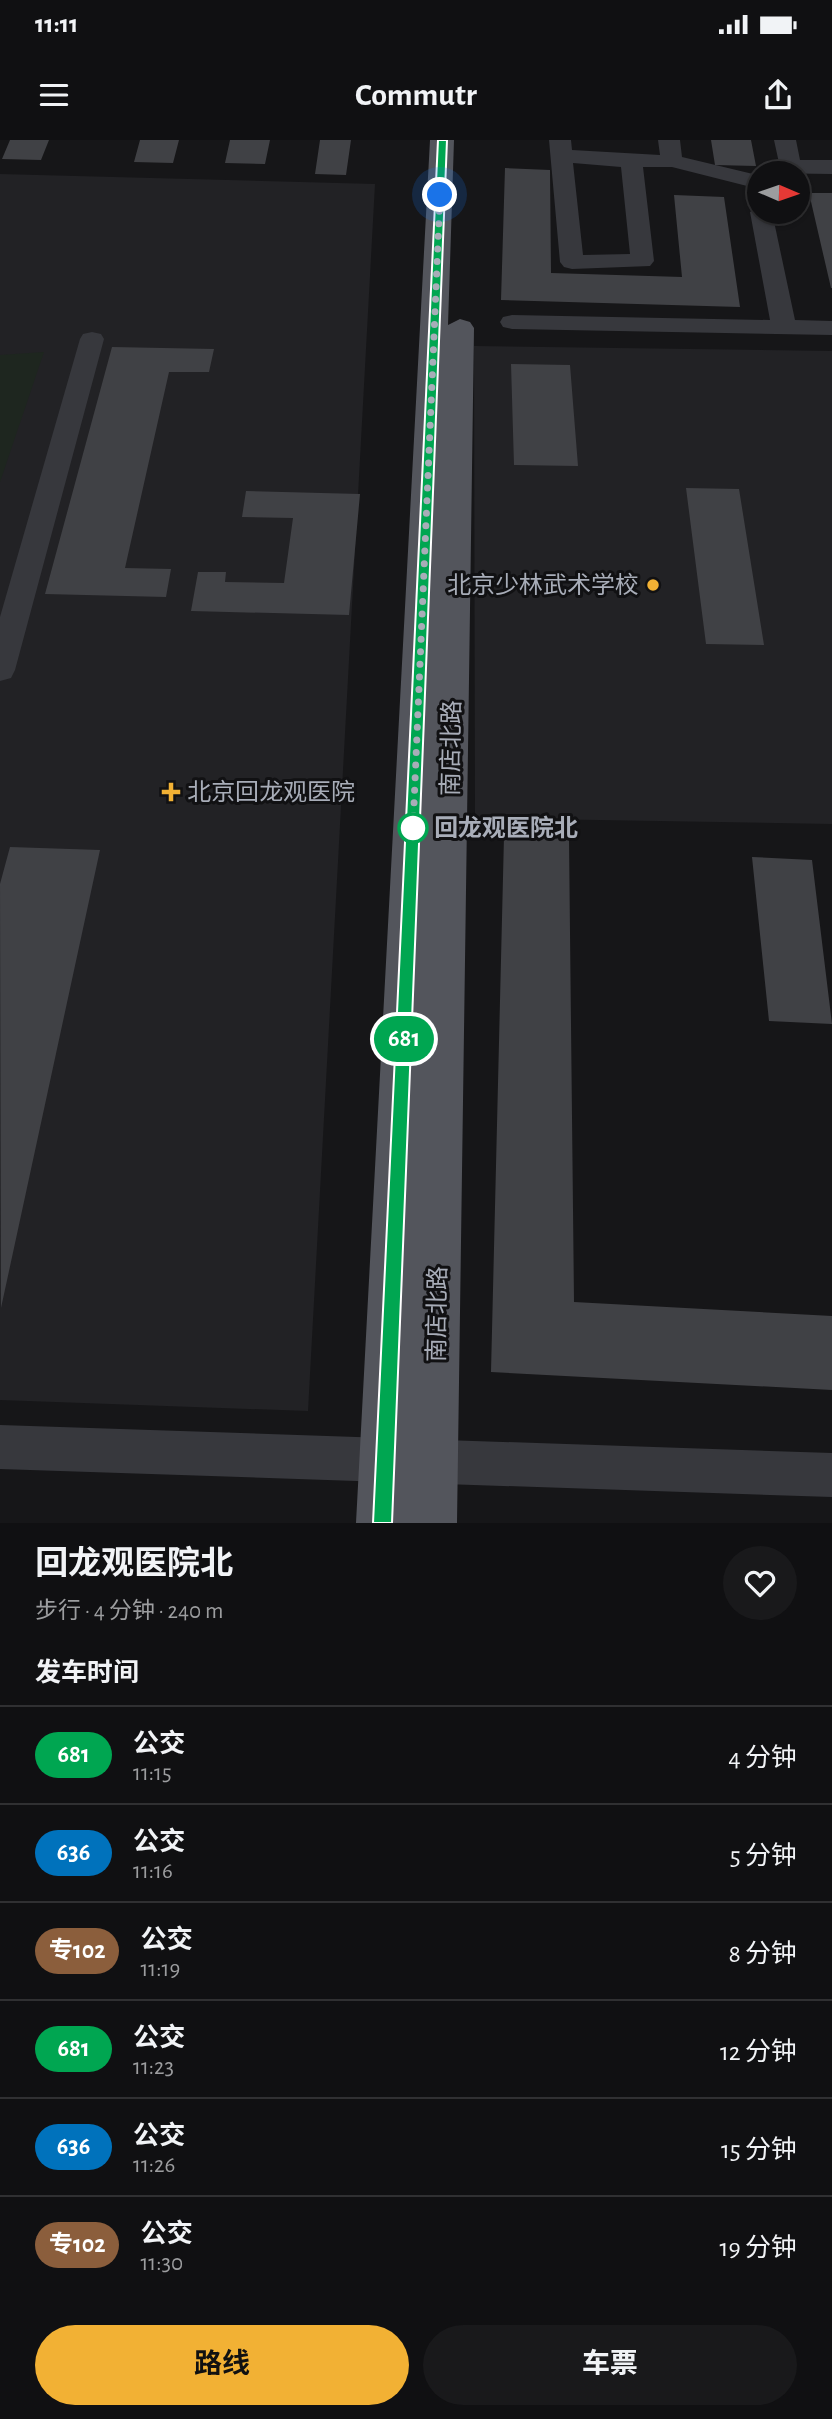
<!DOCTYPE html>
<html lang="zh">
<head>
<meta charset="utf-8">
<style>
  body { margin:0; font-family:"Alegreya Sans","Noto Sans SC",sans-serif; background:#19191b; color:#f1f3f6; height:100vh; display:flex; flex-direction:column; font-size:26px; white-space:nowrap }
  * { box-sizing:border-box; margin:0 }
  p { font-size:23px; color:#9c9d9f }
  .icon { flex:none; width:38px; height:38px; fill:none; stroke:currentColor; stroke-width:2; stroke-linecap:round; stroke-linejoin:round }
  .map { position:relative; height:1383px; overflow:hidden }
  .side { display:flex; flex-direction:column; background:#101012; flex:1 }
  .side>* { flex:none }
  .badge { padding:0 14px; border-radius:23px; font-size:24px; line-height:46px }
  .needle { width:46px; rotate:92deg }
  .buttons { position:absolute; left:747px; top:21px; display:grid; gap:14px }
  .buttons a { display:grid; place-items:center; width:63px; height:63px; border-radius:50%; background:#101012; box-shadow:0 2px 5px #0004,0 0 0 2px #303032; font-size:35px }
  .you { position:absolute; width:35px; height:35px; margin:-18px; border:5px solid #fff; border-radius:50%; background:#1a73e8; box-shadow:0 0 0 10px #1a73e833 }
  .map>.badge { position:absolute; translate:-50% -50%; box-shadow:0 0 0 4px #fff }
  h2 { padding:0 35px; font-size:26px; line-height:63px }
  .round { display:grid; place-items:center; flex:none; width:74px; height:74px; border-radius:37px; background:#19191b }
  .overview { display:flex; align-items:center; justify-content:space-between; height:119px; padding:0 35px }
  h1 { font-size:33px; font-weight:700; line-height:52px }
  .primary-button { display:flex; gap:14px; margin-top:auto; padding:14px 35px }
  .primary-button a { flex:1; height:80px; border-radius:42px; background:#f2b134; color:#111; font-size:28px; font-weight:700; line-height:80px; text-align:center }
  .primary-button a+a { background:#19191b; color:#f1f3f6 }
  ul { padding:0; list-style:none }
  li { display:flex; align-items:center; gap:21px; height:98px; padding:0 35px; border-top:2px solid #303032 }
  li div { flex:1 }
  li b { display:block; font-size:26px }
  li em { font-style:normal }
  li .badge { min-width:77px; font-weight:700; text-align:center }
  .status { display:flex; justify-content:space-between; align-items:center; height:49px; padding:0 35px; background:#101012; direction:ltr }
  .status svg { height:19px; fill:currentColor }
  header { display:flex; justify-content:space-between; align-items:center; height:91px; padding:0 35px; background:#101012; font-size:32px; font-weight:700 }
  .map>svg:first-child { display:block }
</style>
</head>
<body>
<div class="status"><b>11:11</b><svg viewBox="0 0 49 12"><path d="M0 12V9h3v3zM5 12V6h3v6zM10 12V3h3v9zM15 12V0h3v12zM26 1h20v11H26zM47 4h2v5h-2z"/></svg></div>
<header><svg class="icon" aria-label="menu" viewBox="0 0 24 24"><path d="M4 6h16M4 12h16M4 18h16"/></svg>Commutr<svg class="icon" aria-label="share" viewBox="0 0 24 24"><path d="M12 15V3M7 8l5-5 5 5M5 13v7h14v-7"/></svg></header>
<div class="map">
<svg width="832" height="1383" viewBox="0 0 832 1383">
  <rect width="100%" height="100%" fill="#161618"/>
  <path fill="#222225" d="M0,34L375,44L308,1271L0,1260Z
    M474,206L832,211V684L475,678Z"/>
  <path fill="#1e261f" d="M44,212L0,342V215Z"/>
  <path fill="#404145" d="M10,0H49L41,20L2,19Z
    M140,0H179L173,23L134,22Z
    M230,0H270L265,24L225,23Z
    M320,0H351L346,35L315,34Z
    M711,0H751L756,26L715,25Z
    M505,28L550,30L551,133L682,137L674,55L724,57L740,167L501,160Z
    M809,53H832V148H831Z
    M112,207L214,209L209,232H169L125,428L171,429L166,457L45,454Z
    M511,224L570,225L578,326L514,325Z
    M686,348L739,349L764,505L706,504Z
    M246,351L360,354L349,475L191,471L198,432H226L225,442L284,443L293,378L242,377Z
    M504,696L569,699L574,1162L832,1176V1250L491,1232Z
    M10,707L100,710L1,1168L0,744Z
    M752,717L812,720L832,884L769,881Z"/>
  <g fill="none" stroke-linecap="round" stroke-linejoin="round">
    <path fill="#37383d" fill-rule="evenodd" d="M549,0H571L572,10L660,15L658,0H680L682,17L753,34L763,33L766,28L779,23L774,0H796L800,20H832V34L760,33V46L755,48L672,27H643L654,121L650,126L572,129L564,127L560,122ZM573,23L621,27L630,114L583,115Z
      M760,66V72H772L795,180L832,181V195L512,189L503,187L500,182L503,177L512,175L770,180L750,72Z
      M92,192L101,194L104,199L15,530L11,538L0,541V477L80,199L83,194Z
      M0,1285L832,1313V1357L0,1329Z"/>
    <path fill="#53555c" fill-rule="evenodd" d="M430,0H454L448,185L460,179L470,182L474,188L457,1383H356Z"/>
  </g>
  <path fill="#00a651" stroke="#fff" stroke-width="2" d="M438,0H447L392,1383H373Z"/>
  <g fill="none" stroke-linecap="round" stroke-linejoin="round">
    <path stroke="#a8adb8" stroke-width="7" stroke-dasharray="0 12.6" d="M413,688L440,55"/>
  </g>
  <g fill="#f2b134" stroke="#111113" stroke-width="2.5">
    <circle cx="653" cy="445" r="7"/>
    <path d="M167.5 641.5h7v7h7v7h-7v7h-7v-7h-7v-7h7z"/>
  </g>
  <circle fill="#fff" stroke="#00a651" stroke-width="3.5" cx="413" cy="688" r="14"/>
  <g text-anchor="middle" stroke-width="6" stroke-linejoin="round" paint-order="stroke">
    <g font-size="24" fill="#a8adb8" stroke="#111113" text-anchor="end">
      <text x="639" y="453">北京少林武术学校</text>
      <text x="187" y="660" text-anchor="start">北京回龙观医院</text>
    </g>
    <g font-size="24" fill="#a8adb8" stroke="#111113">
      <text transform="translate(451 608) rotate(-89)" y="8">南店北路</text>
      <text transform="translate(437 1174) rotate(-89)" y="8">南店北路</text>
    </g>
    <g font-size="24" font-weight="bold" fill="#a8adb8" stroke="#111113" text-anchor="start">
      <text x="434" y="696">回龙观医院北</text>
    </g>
  </g>
</svg>
<div class="buttons">
<a><svg class="needle" viewBox="-14 -14 28 28"><path d="M0-13l5 13h-10z" fill="#e53935"/><path d="M0 13l5-13h-10z" fill="#9c9d9f"/></svg></a>
</div>
<div class="you" style="left:440px;top:55px"></div>
<b class="badge" style="left:404px;top:899px;background:#00a651;color:#fff">681</b>
</div>
<section class="side">
<div class="overview"><div><h1>回龙观医院北</h1><p>步行 · 4 分钟 · 240 m</p></div><a class="round"><svg class="icon" aria-label="heart" viewBox="0 0 24 24"><path d="M12 20l-8-8c-3-5 5-10 8-4 3-6 11-1 8 4z"/></svg></a></div>
<h2>发车时间</h2>
<ul>
<li><span class="badge" style="background:#00a651;color:#fff">681</span><div><b>公交</b><p>11:15</p></div><em>4 分钟</em></li>
<li><span class="badge" style="background:#0072bc;color:#fff">636</span><div><b>公交</b><p>11:16</p></div><em>5 分钟</em></li>
<li><span class="badge" style="background:#8b5e3c;color:#fff">专102</span><div><b>公交</b><p>11:19</p></div><em>8 分钟</em></li>
<li><span class="badge" style="background:#00a651;color:#fff">681</span><div><b>公交</b><p>11:23</p></div><em>12 分钟</em></li>
<li><span class="badge" style="background:#0072bc;color:#fff">636</span><div><b>公交</b><p>11:26</p></div><em>15 分钟</em></li>
<li><span class="badge" style="background:#8b5e3c;color:#fff">专102</span><div><b>公交</b><p>11:30</p></div><em>19 分钟</em></li>
</ul>
<div class="primary-button"><a>路线</a><a>车票</a></div>
</section>
</body>
</html>
